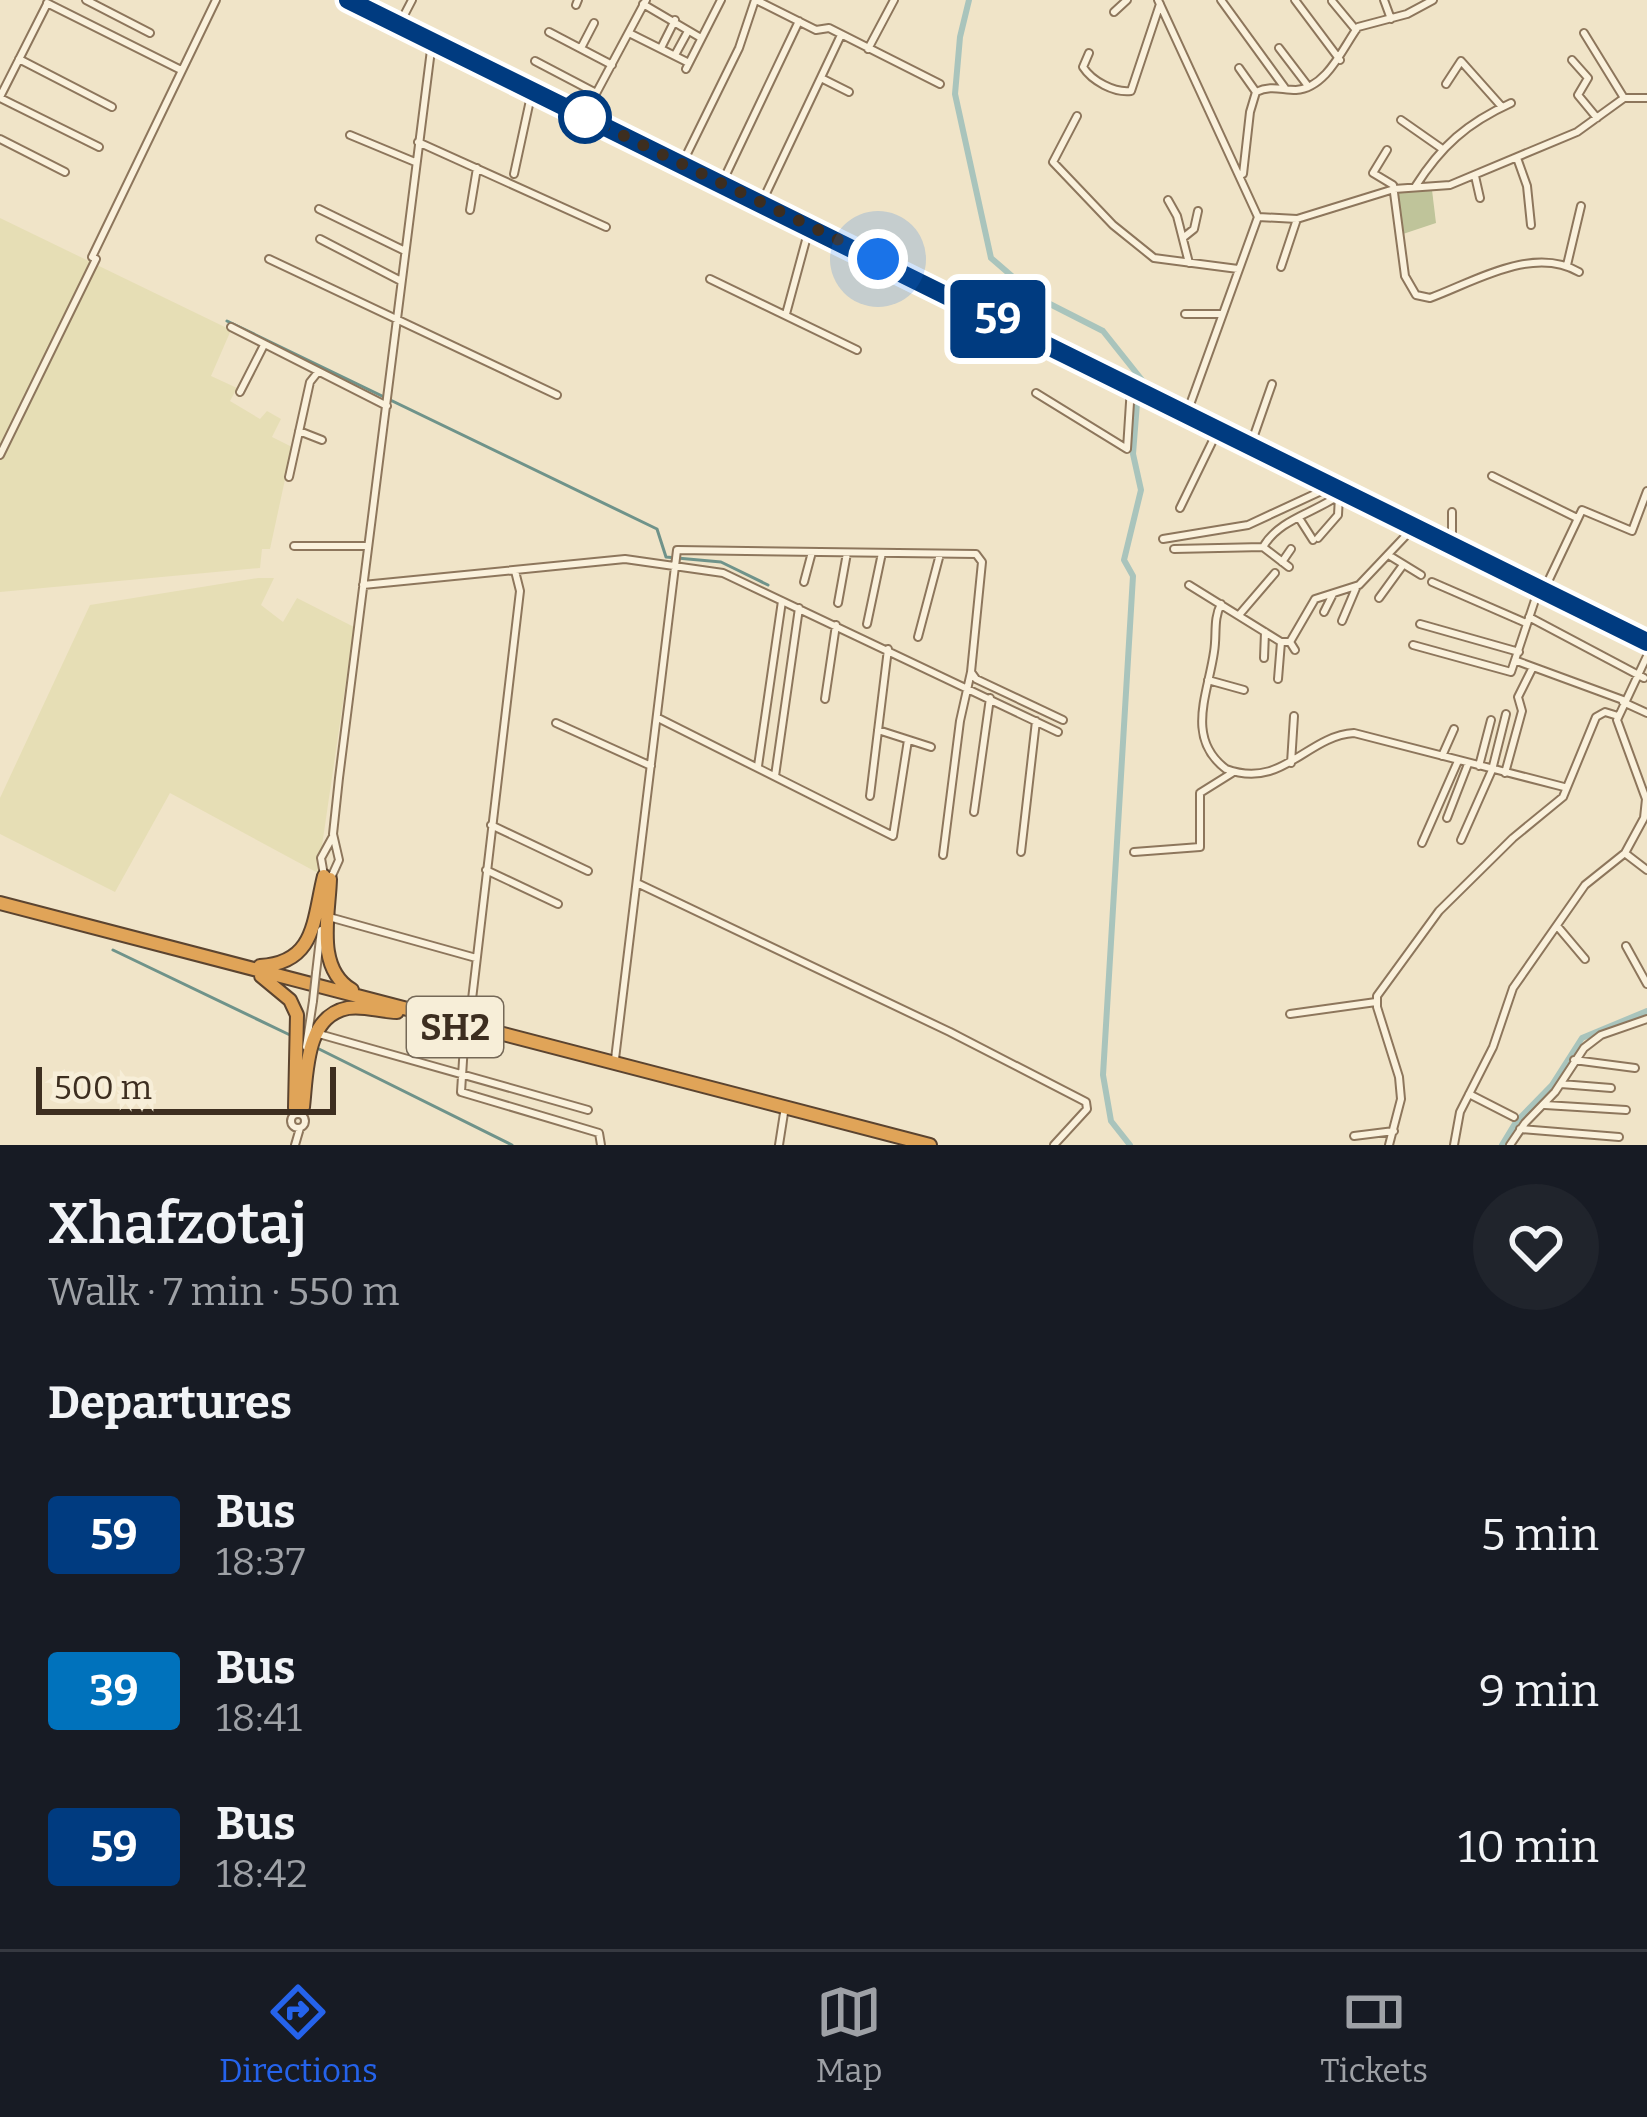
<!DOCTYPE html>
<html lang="en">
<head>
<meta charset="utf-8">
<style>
  body { margin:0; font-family:Bitter,serif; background:#20242c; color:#f1f3f6; height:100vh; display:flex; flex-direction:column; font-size:45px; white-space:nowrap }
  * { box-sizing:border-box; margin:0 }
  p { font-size:39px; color:#9ea1a6 }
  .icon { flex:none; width:66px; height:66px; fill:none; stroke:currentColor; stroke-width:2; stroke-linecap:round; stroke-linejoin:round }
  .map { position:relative; height:1145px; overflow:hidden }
  .drawer { display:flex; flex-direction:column; background:#171b24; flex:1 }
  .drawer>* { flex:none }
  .badge { padding:0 24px; border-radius:9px; font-size:42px; line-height:78px }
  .scale { position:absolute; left:36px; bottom:30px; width:300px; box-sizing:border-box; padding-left:12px; border:6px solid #3d2e20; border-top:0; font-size:33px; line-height:42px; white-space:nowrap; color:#3d2e20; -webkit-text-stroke:9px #f7eed8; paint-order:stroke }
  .you { position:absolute; width:60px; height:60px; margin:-30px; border:9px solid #fff; border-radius:50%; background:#1a73e8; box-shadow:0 0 0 18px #1a73e833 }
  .map>.badge { position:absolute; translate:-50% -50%; box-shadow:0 0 0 6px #fff }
  h2 { padding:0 48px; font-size:45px; line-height:108px }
  .round { display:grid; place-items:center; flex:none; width:126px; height:126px; border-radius:63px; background:#20242c }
  .summary { display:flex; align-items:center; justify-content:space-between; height:204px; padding:0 48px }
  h1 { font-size:57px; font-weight:600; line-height:90px }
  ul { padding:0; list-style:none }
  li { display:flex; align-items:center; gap:36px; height:156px; padding:0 48px }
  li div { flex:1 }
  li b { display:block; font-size:45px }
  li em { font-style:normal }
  li .badge { min-width:132px; font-weight:700; text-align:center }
  .tabs { display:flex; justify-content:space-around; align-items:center; height:168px; border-top:3px solid #363941; background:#171b24; font-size:33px; color:#9ea1a6 }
  .tabs a { display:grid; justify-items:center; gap:6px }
  .tabs .active { color:#2563eb }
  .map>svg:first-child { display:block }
</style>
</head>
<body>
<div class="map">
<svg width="1647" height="1145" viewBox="0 0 1647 1145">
  <rect width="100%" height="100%" fill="#f0e4c8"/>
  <path fill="#e6deb5" d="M0,218L231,330L211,376L237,388L230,401L260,419L267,411L281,419L272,437L292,447L270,549H262L260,568L0,592Z
    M258,578H274L261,605L283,622L297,598L354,627L318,873L170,793L115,892L0,834V798L90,605Z"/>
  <path fill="#bfc49a" d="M1432,190L1436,223L1400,235L1396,193Z"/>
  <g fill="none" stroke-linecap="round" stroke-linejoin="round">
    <path stroke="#6f938a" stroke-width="3" d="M227,321L657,529L666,557L721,562L768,585
      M113,950L290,1035
      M319,1049L512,1145"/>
    <path stroke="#a9c4bc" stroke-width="6" d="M969,0L960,37L955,94L991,258L1013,277L1031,283L1044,301L1103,331L1146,385L1137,403L1133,454L1141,490L1124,560L1133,576L1103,1075L1111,1121L1130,1145
      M1502,1145L1516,1122L1552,1085L1582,1038L1647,1011"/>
    <g stroke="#8d765c" stroke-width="10">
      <path id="minor" d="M86,0L150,33
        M756,0L816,30L829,28L940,84
        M1158,0L1258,217L1187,413
        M1221,0L1285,88
        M1295,0L1340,60
        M1384,0L1391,19
        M1332,1L1356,30
        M47,3L181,70
        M643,4L701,38
        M576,5L578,0
        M1114,12L1127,0
        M399,25L412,0
        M549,32L612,65
        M629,33L689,63
        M1584,33L1624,98
        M581,48L594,23
        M661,48L675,20
        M1279,48L1308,86
        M868,49L894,0
        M1089,53L1083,67C1092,81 1114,93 1131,91L1160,4
        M675,55L687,33
        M19,59L112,107
        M1572,60L1588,78L1578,95L1597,118
        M535,61L596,93
        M1239,68L1256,92
        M686,69L721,0
        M821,78L849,92
        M1446,84L1461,61L1502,107
        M0,97L47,4
        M0,98L99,147
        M584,116L646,0
        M1077,116L1053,162L1113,225L1154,258L1238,269
        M1401,120L1441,148
        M350,135L415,162
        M0,139L65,172
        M418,142L606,227
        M1387,150L1373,173L1393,185L1405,276L1416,295L1430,298C1474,282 1533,245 1579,272
        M1517,158L1527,186L1531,225
        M682,164L739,48L755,0
        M514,174L532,91
        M1243,174L1250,112L1256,92C1271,85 1281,90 1296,90C1327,88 1343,47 1358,27L1407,14L1433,0
        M1475,176L1480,198
        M722,183L799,21
        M1415,187C1441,146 1467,123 1511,103
        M1168,200L1177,216L1189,263
        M762,202L841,35
        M319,209L405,251
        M470,210L477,168
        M1258,217L1297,219L1394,189L1450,185L1577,132L1624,98H1647
        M1184,237L1194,229L1198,211
        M320,239L401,281
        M92,257L216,0
        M269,259L557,395
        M1567,265L1581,206
        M1281,267L1297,219
        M710,279L857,350
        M786,314L809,229
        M1185,314H1220
        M231,327L387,406
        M240,392L264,345
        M1036,393L1127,449L1131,387
        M299,431L322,440
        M1251,444L1272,384
        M0,455L96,259
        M1492,476L1577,518
        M289,477L310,382L318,372
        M1180,508L1217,432
        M1452,512V544
        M1299,518L1313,540
        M1318,538L1338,515L1339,496
        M1163,539L1248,525L1330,487
        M294,546H368
        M1263,547C1280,518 1316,513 1342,493
        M1174,549L1263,547L1289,567
        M1390,556L1421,575
        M1282,562L1291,549
        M804,582L812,552
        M1432,582L1526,623
        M363,585L625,559L723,573L1058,732
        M1189,585L1281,642H1290L1295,650
        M1544,590L1582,510L1632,531L1647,491
        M1379,598L1403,565
        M838,603L847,553
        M1221,604C1213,619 1217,635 1214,652C1208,694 1185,738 1226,769C1283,790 1306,736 1354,733L1564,787
        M1324,612L1333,594
        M1239,615L1275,573
        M1529,617L1644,678
        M1342,621L1356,588
        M867,624L882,553
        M1420,624L1519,652
        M918,637L940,554
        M1290,642L1315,599L1359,585L1413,528
        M1413,645L1511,672L1539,588
        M1264,658L1265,632
        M1517,661L1623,700
        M1278,679L1281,642
        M1208,680L1244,690
        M825,699L836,625
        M1623,702L1647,713
        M658,718L893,836L908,740
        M556,723L651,766
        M878,730L931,747
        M1442,756L1454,729
        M1291,763L1294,716
        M758,766L782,601
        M1479,766L1491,720
        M1505,773L1522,711L1518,697L1533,667
        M775,776L799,608
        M870,796L888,649
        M974,812L990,698
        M1447,818L1468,764
        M491,825L588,871
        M1461,840L1492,770L1506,714
        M1422,843L1458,761
        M1021,852L1036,721
        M1134,852L1200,847V793L1232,773
        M1626,854L1647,870
        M943,855L960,721L971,672
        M486,870L558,904
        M324,875L321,858L332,838
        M330,880L339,860L333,834L339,778L432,42
        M639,884L950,1032L1086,1102L1087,1109L1054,1145
        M329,917L476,958
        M1558,927L1585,959
        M1626,946L1647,984
        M316,973L321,930
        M1290,1014L1376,1002
        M469,1025L520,591L515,571
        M465,1029L461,1092L599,1133L601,1145
        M319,1034L588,1110
        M306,1047L313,1001
        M615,1059L677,550L976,554L982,562L971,672L976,679L1063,720
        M1574,1060L1635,1068
        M1561,1084L1611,1088
        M1469,1094L1514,1117
        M1545,1105L1626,1110
        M291 1121a7 7 0 1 1 14 0a7 7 0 1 1-14 0Z
        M1520,1129L1619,1137
        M1354,1136L1394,1131
        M295,1145L300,1128
        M779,1145L784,1113
        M1389,1145L1401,1099L1399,1077L1377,1007V996L1439,911L1513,838L1563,797L1596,717L1605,712L1618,716
        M1454,1145L1460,1112L1493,1047L1513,988L1585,885L1625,853L1644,818L1646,799L1617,720L1647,656
        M1510,1145L1525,1123L1555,1092L1584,1048L1601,1035L1647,1019"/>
    </g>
    <g stroke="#5b4430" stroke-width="14">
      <path id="major" d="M348,0L1647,642"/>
    </g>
    <g stroke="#5b4430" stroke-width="16">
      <path id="highway" d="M330,879C329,915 315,968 352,990
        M0,903L930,1145
        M260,966C316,963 313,920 324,876
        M261,976L290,1000L297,1015L295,1108
        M303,1107C307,1073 305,1016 348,1008C364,1005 381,1012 397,1012"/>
    </g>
    <use href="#minor" stroke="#faf1dc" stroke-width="6"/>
    <use href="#major" stroke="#f3d9a0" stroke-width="9"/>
    <use href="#highway" stroke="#e0a458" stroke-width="12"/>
    <g stroke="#8d765c" stroke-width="10" stroke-linecap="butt">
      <path id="minor-bridge" d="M313,1001L316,973"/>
    </g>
    <use href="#minor-bridge" stroke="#faf1dc" stroke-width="6"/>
  </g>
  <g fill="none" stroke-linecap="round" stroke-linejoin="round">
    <g stroke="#fff" stroke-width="27">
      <path id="line" d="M348,0L1647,642"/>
    </g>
    <use href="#line" stroke="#003b80" stroke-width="18"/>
    <path stroke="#3d2e20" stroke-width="12" stroke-dasharray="0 21.6" d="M585,117L878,259"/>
  </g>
  <circle fill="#fff" stroke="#003b80" stroke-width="6" cx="585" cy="117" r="24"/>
  <g text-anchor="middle" stroke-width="9" stroke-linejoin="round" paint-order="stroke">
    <rect fill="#f7eed8" stroke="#756857" stroke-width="3" x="407" y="997" width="96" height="60" rx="9"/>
    <g font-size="36" font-weight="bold" fill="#3d2e20">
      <text x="455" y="1040">SH2</text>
    </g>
  </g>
</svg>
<div class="scale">500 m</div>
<div class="you" style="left:878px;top:259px"></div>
<b class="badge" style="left:998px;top:319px;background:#003b80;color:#fff">59</b>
</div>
<section class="drawer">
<div class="summary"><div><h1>Xhafzotaj</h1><p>Walk · 7 min · 550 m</p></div><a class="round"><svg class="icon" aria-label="heart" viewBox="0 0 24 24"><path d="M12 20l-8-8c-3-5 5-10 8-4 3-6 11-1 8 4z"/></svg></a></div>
<h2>Departures</h2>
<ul>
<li><span class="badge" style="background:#003b80;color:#fff">59</span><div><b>Bus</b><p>18:37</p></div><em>5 min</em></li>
<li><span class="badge" style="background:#0072bc;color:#fff">39</span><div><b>Bus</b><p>18:41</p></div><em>9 min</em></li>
<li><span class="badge" style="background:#003b80;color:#fff">59</span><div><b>Bus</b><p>18:42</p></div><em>10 min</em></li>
</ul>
</section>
<nav class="tabs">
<a class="active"><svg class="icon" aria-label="directions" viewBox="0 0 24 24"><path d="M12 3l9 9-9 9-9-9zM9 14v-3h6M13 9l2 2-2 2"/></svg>Directions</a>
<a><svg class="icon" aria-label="map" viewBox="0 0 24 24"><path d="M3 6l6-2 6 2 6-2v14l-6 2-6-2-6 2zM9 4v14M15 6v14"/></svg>Map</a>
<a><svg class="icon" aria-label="tickets" viewBox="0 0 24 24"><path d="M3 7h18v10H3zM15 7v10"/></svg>Tickets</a>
</nav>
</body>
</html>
